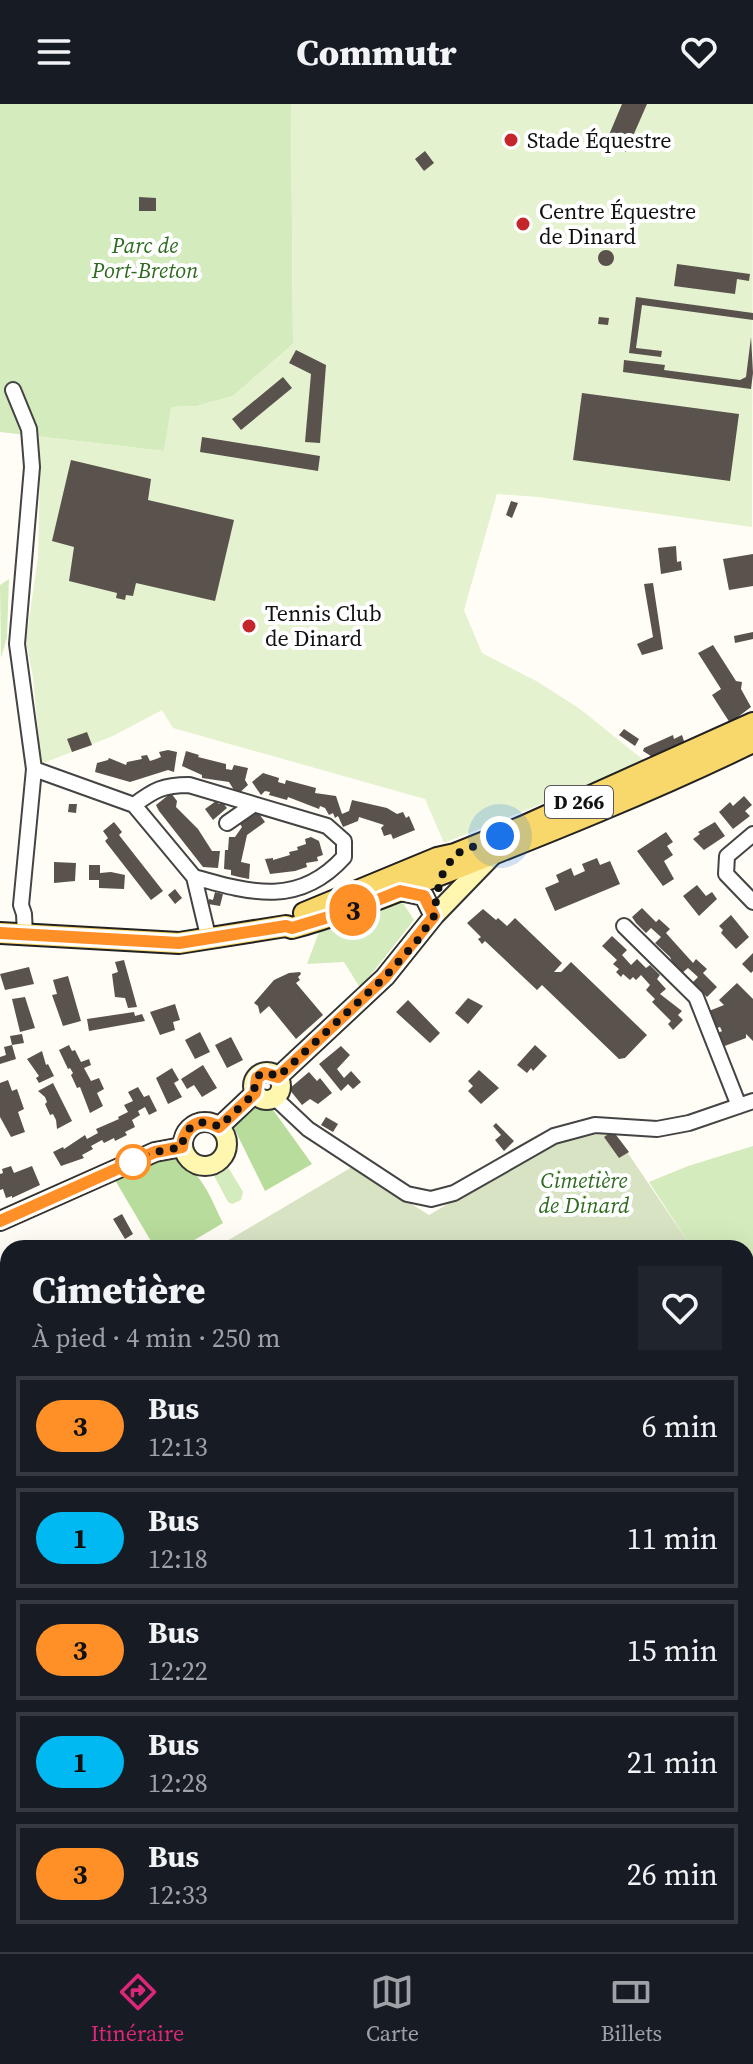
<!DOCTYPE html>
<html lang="fr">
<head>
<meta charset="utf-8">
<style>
  body { margin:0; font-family:"Source Serif 4",serif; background:#20242c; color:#f1f3f6; height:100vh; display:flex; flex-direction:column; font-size:30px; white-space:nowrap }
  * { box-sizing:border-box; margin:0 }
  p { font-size:26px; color:#9ea1a6 }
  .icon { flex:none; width:44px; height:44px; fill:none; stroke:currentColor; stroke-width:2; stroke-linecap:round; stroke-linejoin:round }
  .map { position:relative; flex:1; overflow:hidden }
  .panel { position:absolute; left:0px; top:1136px; width:754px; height:712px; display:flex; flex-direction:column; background:#171b24; border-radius:24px 24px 0 0; box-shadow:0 8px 32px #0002 }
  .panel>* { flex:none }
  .badge { padding:0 16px; border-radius:26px; font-size:28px; line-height:52px }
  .you { position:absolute; width:40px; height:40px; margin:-20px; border:6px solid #fff; border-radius:50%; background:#1a73e8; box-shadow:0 0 0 12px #1a73e833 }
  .map>.badge { position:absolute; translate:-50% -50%; box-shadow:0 0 0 4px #fff }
  .round { display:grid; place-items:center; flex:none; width:84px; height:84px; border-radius:0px; background:#20242c }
  .headline { display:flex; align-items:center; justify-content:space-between; height:136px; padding:0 32px }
  h1 { font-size:38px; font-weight:800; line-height:60px }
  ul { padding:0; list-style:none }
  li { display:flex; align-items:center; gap:24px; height:100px; margin:0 16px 12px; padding:0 16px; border:4px solid #363941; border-radius:0px }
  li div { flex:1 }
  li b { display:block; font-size:30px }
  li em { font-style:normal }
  li .badge { min-width:88px; font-weight:700; text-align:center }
  header { display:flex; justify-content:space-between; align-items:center; height:104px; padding:0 32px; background:#171b24; font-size:36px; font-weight:800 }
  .dock { display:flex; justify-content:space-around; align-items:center; height:112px; border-top:2px solid #363941; background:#171b24; font-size:22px; color:#9ea1a6 }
  .dock a { display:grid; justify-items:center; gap:4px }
  .dock .on { color:#db2777 }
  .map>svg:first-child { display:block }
</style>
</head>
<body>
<header><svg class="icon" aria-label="menu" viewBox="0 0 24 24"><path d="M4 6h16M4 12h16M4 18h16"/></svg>Commutr<svg class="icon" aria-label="heart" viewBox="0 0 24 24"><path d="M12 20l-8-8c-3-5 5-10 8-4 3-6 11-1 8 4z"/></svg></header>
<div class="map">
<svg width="753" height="1848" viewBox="0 0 753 1848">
  <rect width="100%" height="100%" fill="#fffdf5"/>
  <path fill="#d4ebbd" d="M0,0H291L293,240L233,292L197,302L172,303L164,347L0,328Z
    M9,475L7,533L1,554L0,481Z
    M401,796L414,816L365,878L359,882L344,858L307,860L319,828L327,822Z
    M753,1042V1276L746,1262V1144H692L649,1078L688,1062Z
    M225,1058L243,1088L241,1096L232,1100L228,1098L211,1066Z"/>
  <path fill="#b8dc9c" d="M254,998L271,1003L312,1060L265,1087L232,1020Z
    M166,1052C200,1061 209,1091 223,1119L181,1144H155L115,1076L137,1063Z
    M753,1360V1475L746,1476V1362Z"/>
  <path fill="#d8e3c4" d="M613,1027L692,1144H215L352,1063L429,1111L550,1040Z
    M746,1262L753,1276V1360L746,1362Z"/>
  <path fill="#e5f2cf" d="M291,0H753L752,423L538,393L497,390L464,506L482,549L538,578L580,605L646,658L444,739L425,695L173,624L162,606L113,632L41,660L33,573L26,537L38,452L40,367L36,332L164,347L171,303L197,302L233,292L293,240Z
    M753,1496V1848H487L485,1840H746V1497Z"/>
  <path fill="#5a524d" d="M622,0H647L626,48L606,38Z
    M425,47L434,59L424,67L415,55Z
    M139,93L156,94V107H139Z
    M598 154a8 8 0 1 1 16 0a8 8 0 1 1-16 0Z
    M677,160L750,170L749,177L737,175L735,190L674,182Z
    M636,193L753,209V216L642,201L636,244L662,247L661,253L629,249Z
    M599,213L609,214L608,221L598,220Z
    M751,233L753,269L751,285L623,268L624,256L665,261L664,266L740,276L746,273Z
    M296,246L326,261L320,339L305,338L311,270L289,259Z
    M283,273L292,284L241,326L232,315Z
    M582,289L739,310L730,377L573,356Z
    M202,333L320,352L318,367L200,348Z
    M71,356L151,375L148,396L234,416L215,497L136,479L133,492L126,491L125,496L116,494L117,489L69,477L74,443L52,437Z
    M511,397L518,399L512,414L506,411Z
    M676,442L677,458L681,457L682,466L661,470L658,444Z
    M753,450V482L729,486L723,455Z
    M653,479L663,545L642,551L637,540L653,533L644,480Z
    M753,528V535L735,539L734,532Z
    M713,541L736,577L742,578L741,585L751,603L730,619L712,591L721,585L698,549Z
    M624,625L639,635L635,642L619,631Z
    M87,628L92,641L72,648L67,635Z
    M673,631L674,635L682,631L685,640L654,654L643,647L644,644Z
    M168,646L177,648L174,668L168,666L130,678L95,668L97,659L108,656L109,654L126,661L127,658L142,655L141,652L147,651L150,657L156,655L161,653L159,648Z
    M186,647L199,651L198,653L226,660V665L232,666L234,661L248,664L245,676L248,681L237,691L229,678L202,674V671L182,662Z
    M263,669L279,674L278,678L285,680L286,676L316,684L315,689L336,692L342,710L349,707L352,696L387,704L397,710L403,708L406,714L409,712L415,726L393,735L391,730L384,732L381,724L384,721L359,713L358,717L343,723L338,712L335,714L333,709L329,711L325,704L320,702L319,705L288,693L287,696L269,691L270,688L265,687L261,691L252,678Z
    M171,689L177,697L176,703L198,725L212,747H220L218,764L203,763L159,707L156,701Z
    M744,692L752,701L745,707L750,712L733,725L719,708L730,698L733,702Z
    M216,697L219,700L222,698L227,704L213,716L205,705Z
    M69,700H77L76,709L68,708Z
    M257,707L265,718L247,731L241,758L250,760L249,775L239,773L231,771V766L224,765L225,746H228L229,733H235L242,723L240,720Z
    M114,718L122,728L119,731L163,787L151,796L105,737L108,734L103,727Z
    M715,718L725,732L704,746L693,735L700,730L698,728Z
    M666,728L673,738L667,742L673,751L664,757L674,775L663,782L637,747Z
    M311,733L319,737L323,751L317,753L318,757L306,759L307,763L295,767L270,770L265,755L273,754V756L290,751L289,748L298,746L297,743L306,740L305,735Z
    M597,754L600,761L610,757L620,780L555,807L545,784L559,778L556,771L571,764L574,772L585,767L582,760Z
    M54,758L76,759L75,777L54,779Z
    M89,761H100V769L111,768L125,771L124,785L99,784V776H89Z
    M697,781L706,792L712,788L717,795L699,812L683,792Z
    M175,785L182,794L175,800L168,791Z
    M215,788L223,790L220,802L208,800L209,795L213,796Z
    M642,804L656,818L659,815L670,825L666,829L693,859L696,855L707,865L703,869L717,883L707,893L692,879L698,873L688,864L682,869L673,860L670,853L655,839L661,833L651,824L646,829L636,819L632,813Z
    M483,805L496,816L498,814L507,822L515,814L562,859L554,868H561L571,858L647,931L625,954L619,955L542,881L537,886L485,837L482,840L478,835L481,833L467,819Z
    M731,811L749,833L736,845L721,829L723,826L719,822Z
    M612,832L627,846L622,851L631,861L637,855L646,864L650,861L660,871L657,875L666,885L660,890L682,907L678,911L683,916L673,926L668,920L671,917L652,898L655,895L646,886L650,881L641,871L636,876L633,873L630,876L623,870L621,873L616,868L619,865L613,860L617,856L602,842Z
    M753,849V867L751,869L742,860Z
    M124,856L137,903L128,904L125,894L115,893L112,870L118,868L115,858Z
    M29,863L34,880L5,886L0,870Z
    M300,868L301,870L298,873L300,876L296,879L323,911L296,935L269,902L260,910L258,902L254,899L274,876L289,869Z
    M68,872L81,917L63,922L52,891L57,890L53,876Z
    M737,879L753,895V937L746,930V934L722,943L716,930L722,927L720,923L717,924L709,907L724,901L719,896Z
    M25,893L35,924L20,928L12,895Z
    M468,894L483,902L468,920L455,909Z
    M408,896L440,929L430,939L396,908Z
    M175,900L180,916L173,918L175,926L160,931L150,908Z
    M134,908L135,912L142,910L145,917L89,927L87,915Z
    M200,928L210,948L195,955L185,936Z
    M22,930L24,939L12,941L10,932Z
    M231,933L243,956L227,964L215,941Z
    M12,941L16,955L0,960V953L6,951L4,943Z
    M69,941L72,947L75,946L81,958L89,955L91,961L84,964L91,977L99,974L104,985L97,989L103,1002L90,1009L80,983L77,984L71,971L73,969L70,964L68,965L59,946Z
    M535,941L547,952L533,967L531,964L527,969L517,961Z
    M341,942L350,951L337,965L344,974L351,967L361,978L353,985L348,980L341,987L319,960Z
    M42,947L46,961L48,960L54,972L39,979L36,974L39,972L27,955Z
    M203,961L217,984L202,993L194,981L187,985L181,975Z
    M172,964L179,976L174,979L182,993L168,1000L156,974Z
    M479,966L499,984L481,1000L468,987L473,982L468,977Z
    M309,968L317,977L320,974L332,989L318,1000L310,995L302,1001L289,985Z
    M8,976L12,987L17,985L24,1005L18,1008L25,1028L11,1033L0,1013V979Z
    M53,979L72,1017L57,1025L56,1016L53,1010L50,1011L45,1000L47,998L45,993L38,987Z
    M138,983L144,993L149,991L157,1007L149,1011L145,1003L138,1007L140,1011L132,1016L135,1023L125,1028L127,1031L115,1037L114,1034L104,1039L102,1036L91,1042L93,1045L82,1051L84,1054L61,1062L53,1048L63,1043L64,1045L85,1031L87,1035L98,1029L96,1025L119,1015L118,1013L128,1008L124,1001L133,997L128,988Z
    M326,1013L338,1020L333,1028L321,1021Z
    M496,1019L514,1037L504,1047L495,1036L501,1031L493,1022Z
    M613,1027L629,1048L619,1054L604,1033Z
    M11,1062L14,1069L32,1062L40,1081L12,1094V1092L6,1094L3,1085L0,1086V1070L3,1069L2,1065Z
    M122,1110L133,1130L125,1135L113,1115Z
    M8,1155V1177L0,1180V1158Z
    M0,1200L8,1216V1224L0,1228Z
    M8,1387V1441L0,1443V1389Z
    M8,1713V1716L5,1717L6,1730L0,1731V1714Z
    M8,1795V1808L0,1811V1796Z
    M42,1840H57L58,1848H44Z
    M76,1840H91V1844L77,1848Z
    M246,1840H300L301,1848H247Z
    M331,1840H377L378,1848H332Z"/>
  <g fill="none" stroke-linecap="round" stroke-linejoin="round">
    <g stroke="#444" stroke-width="18">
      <path id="street" d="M13,286L29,325L32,363L17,540L34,665L21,801L24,810L25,830
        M34,665L134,701L194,773L209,836
        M134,701C154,686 163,681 189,681L327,722L344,737V753C299,803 251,789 194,773
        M227,719L253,701
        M753,730L727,752L726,770L753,798
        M624,822L696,893L739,1002
        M275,994L308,1025L407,1090L431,1095L454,1089L554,1032L595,1021L657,1025L689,1019L753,997
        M0,1454L8,1452
        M0,1769L8,1768
        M36,1840L37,1848"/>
    </g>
    <g stroke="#333" stroke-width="22">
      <path id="secondary" d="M400,787L424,792L434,812
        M253 982a14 14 0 1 1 28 0a14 14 0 1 1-28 0Z
        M278,973L385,873L434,812L493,751
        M183 1040a22 22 0 1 1 44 0a22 22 0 1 1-44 0Z
        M219,1023L255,989
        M0,1117L155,1048L182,1043
        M0,1311L8,1328
        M132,1840L133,1848"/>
    </g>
    <g stroke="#222" stroke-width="24">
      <path id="primary" d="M304,809L437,754L455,750L522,723L753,619
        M0,829L179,839L286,822L292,824C344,810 392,789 442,770C547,729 652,687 753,638"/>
    </g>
    <use href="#street" stroke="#fff" stroke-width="14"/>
    <use href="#secondary" stroke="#fff7b0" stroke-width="18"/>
    <use href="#primary" stroke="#f9d86b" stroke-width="20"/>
  </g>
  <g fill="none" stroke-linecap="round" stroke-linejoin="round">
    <g stroke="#fff" stroke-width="18">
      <path id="line" d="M0,829L179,839L286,822L292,824L355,805L400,787L424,792L434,812L385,873L278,973L264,969L257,974L255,989L219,1023C200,1012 184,1022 182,1043L155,1048L0,1117"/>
    </g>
    <use href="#line" stroke="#ff9027" stroke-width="12"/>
    <path stroke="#111" stroke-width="8" stroke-dasharray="0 14.4" d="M133,1058L155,1048L182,1043C184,1022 200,1012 219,1023L255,989L254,978L260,970L269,969L278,973L385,873L417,837L434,812L437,789L443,769L455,750L500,732"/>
  </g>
  <g fill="#c4262c" stroke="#fff" stroke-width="3">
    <circle cx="511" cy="36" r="8"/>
    <circle cx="523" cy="120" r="8"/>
    <circle cx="249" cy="522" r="8"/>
  </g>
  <circle fill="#fff" stroke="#ff9027" stroke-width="4" cx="133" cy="1058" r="16"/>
  <g text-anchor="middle" stroke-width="8" stroke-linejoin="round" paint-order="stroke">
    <rect fill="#fff" stroke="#585858" stroke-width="2" x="545" y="682" width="68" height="32" rx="6"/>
    <g font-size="20" font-weight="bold" fill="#111">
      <text x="579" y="705">D 266</text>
    </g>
    <g font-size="22" fill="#111" stroke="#fff" text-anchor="start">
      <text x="527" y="44">Stade Équestre</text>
      <text x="539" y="115">Centre Équestre<tspan x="539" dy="25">de Dinard</tspan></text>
      <text x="265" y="517">Tennis Club<tspan x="265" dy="25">de Dinard</tspan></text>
    </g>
    <g font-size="22" font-style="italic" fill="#2e6b1f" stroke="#fff">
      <text x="145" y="149">Parc de<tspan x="145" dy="25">Port-Breton</tspan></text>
      <text x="584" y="1084">Cimetière<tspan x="584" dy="25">de Dinard</tspan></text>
    </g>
  </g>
</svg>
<div class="you" style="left:500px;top:732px"></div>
<b class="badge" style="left:353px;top:806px;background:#ff9027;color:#111">3</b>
<section class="panel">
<div class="headline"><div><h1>Cimetière</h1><p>À pied · 4 min · 250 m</p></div><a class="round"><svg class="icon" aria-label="heart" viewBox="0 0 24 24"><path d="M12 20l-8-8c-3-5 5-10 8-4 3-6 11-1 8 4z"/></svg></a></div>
<ul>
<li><span class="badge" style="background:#ff9027;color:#111">3</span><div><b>Bus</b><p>12:13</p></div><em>6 min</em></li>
<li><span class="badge" style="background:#00b9f2;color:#111">1</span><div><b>Bus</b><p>12:18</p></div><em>11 min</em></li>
<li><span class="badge" style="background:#ff9027;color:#111">3</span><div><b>Bus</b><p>12:22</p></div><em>15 min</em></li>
<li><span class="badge" style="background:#00b9f2;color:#111">1</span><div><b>Bus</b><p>12:28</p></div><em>21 min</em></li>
<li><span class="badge" style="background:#ff9027;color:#111">3</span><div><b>Bus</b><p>12:33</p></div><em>26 min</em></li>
</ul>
</section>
</div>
<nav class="dock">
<a class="on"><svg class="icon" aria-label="directions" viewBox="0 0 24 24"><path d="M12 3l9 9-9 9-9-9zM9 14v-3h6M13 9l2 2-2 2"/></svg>Itinéraire</a>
<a><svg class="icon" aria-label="map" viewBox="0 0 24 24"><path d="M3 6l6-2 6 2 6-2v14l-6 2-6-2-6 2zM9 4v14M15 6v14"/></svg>Carte</a>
<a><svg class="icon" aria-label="tickets" viewBox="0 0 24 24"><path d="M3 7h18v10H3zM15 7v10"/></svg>Billets</a>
</nav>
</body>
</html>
